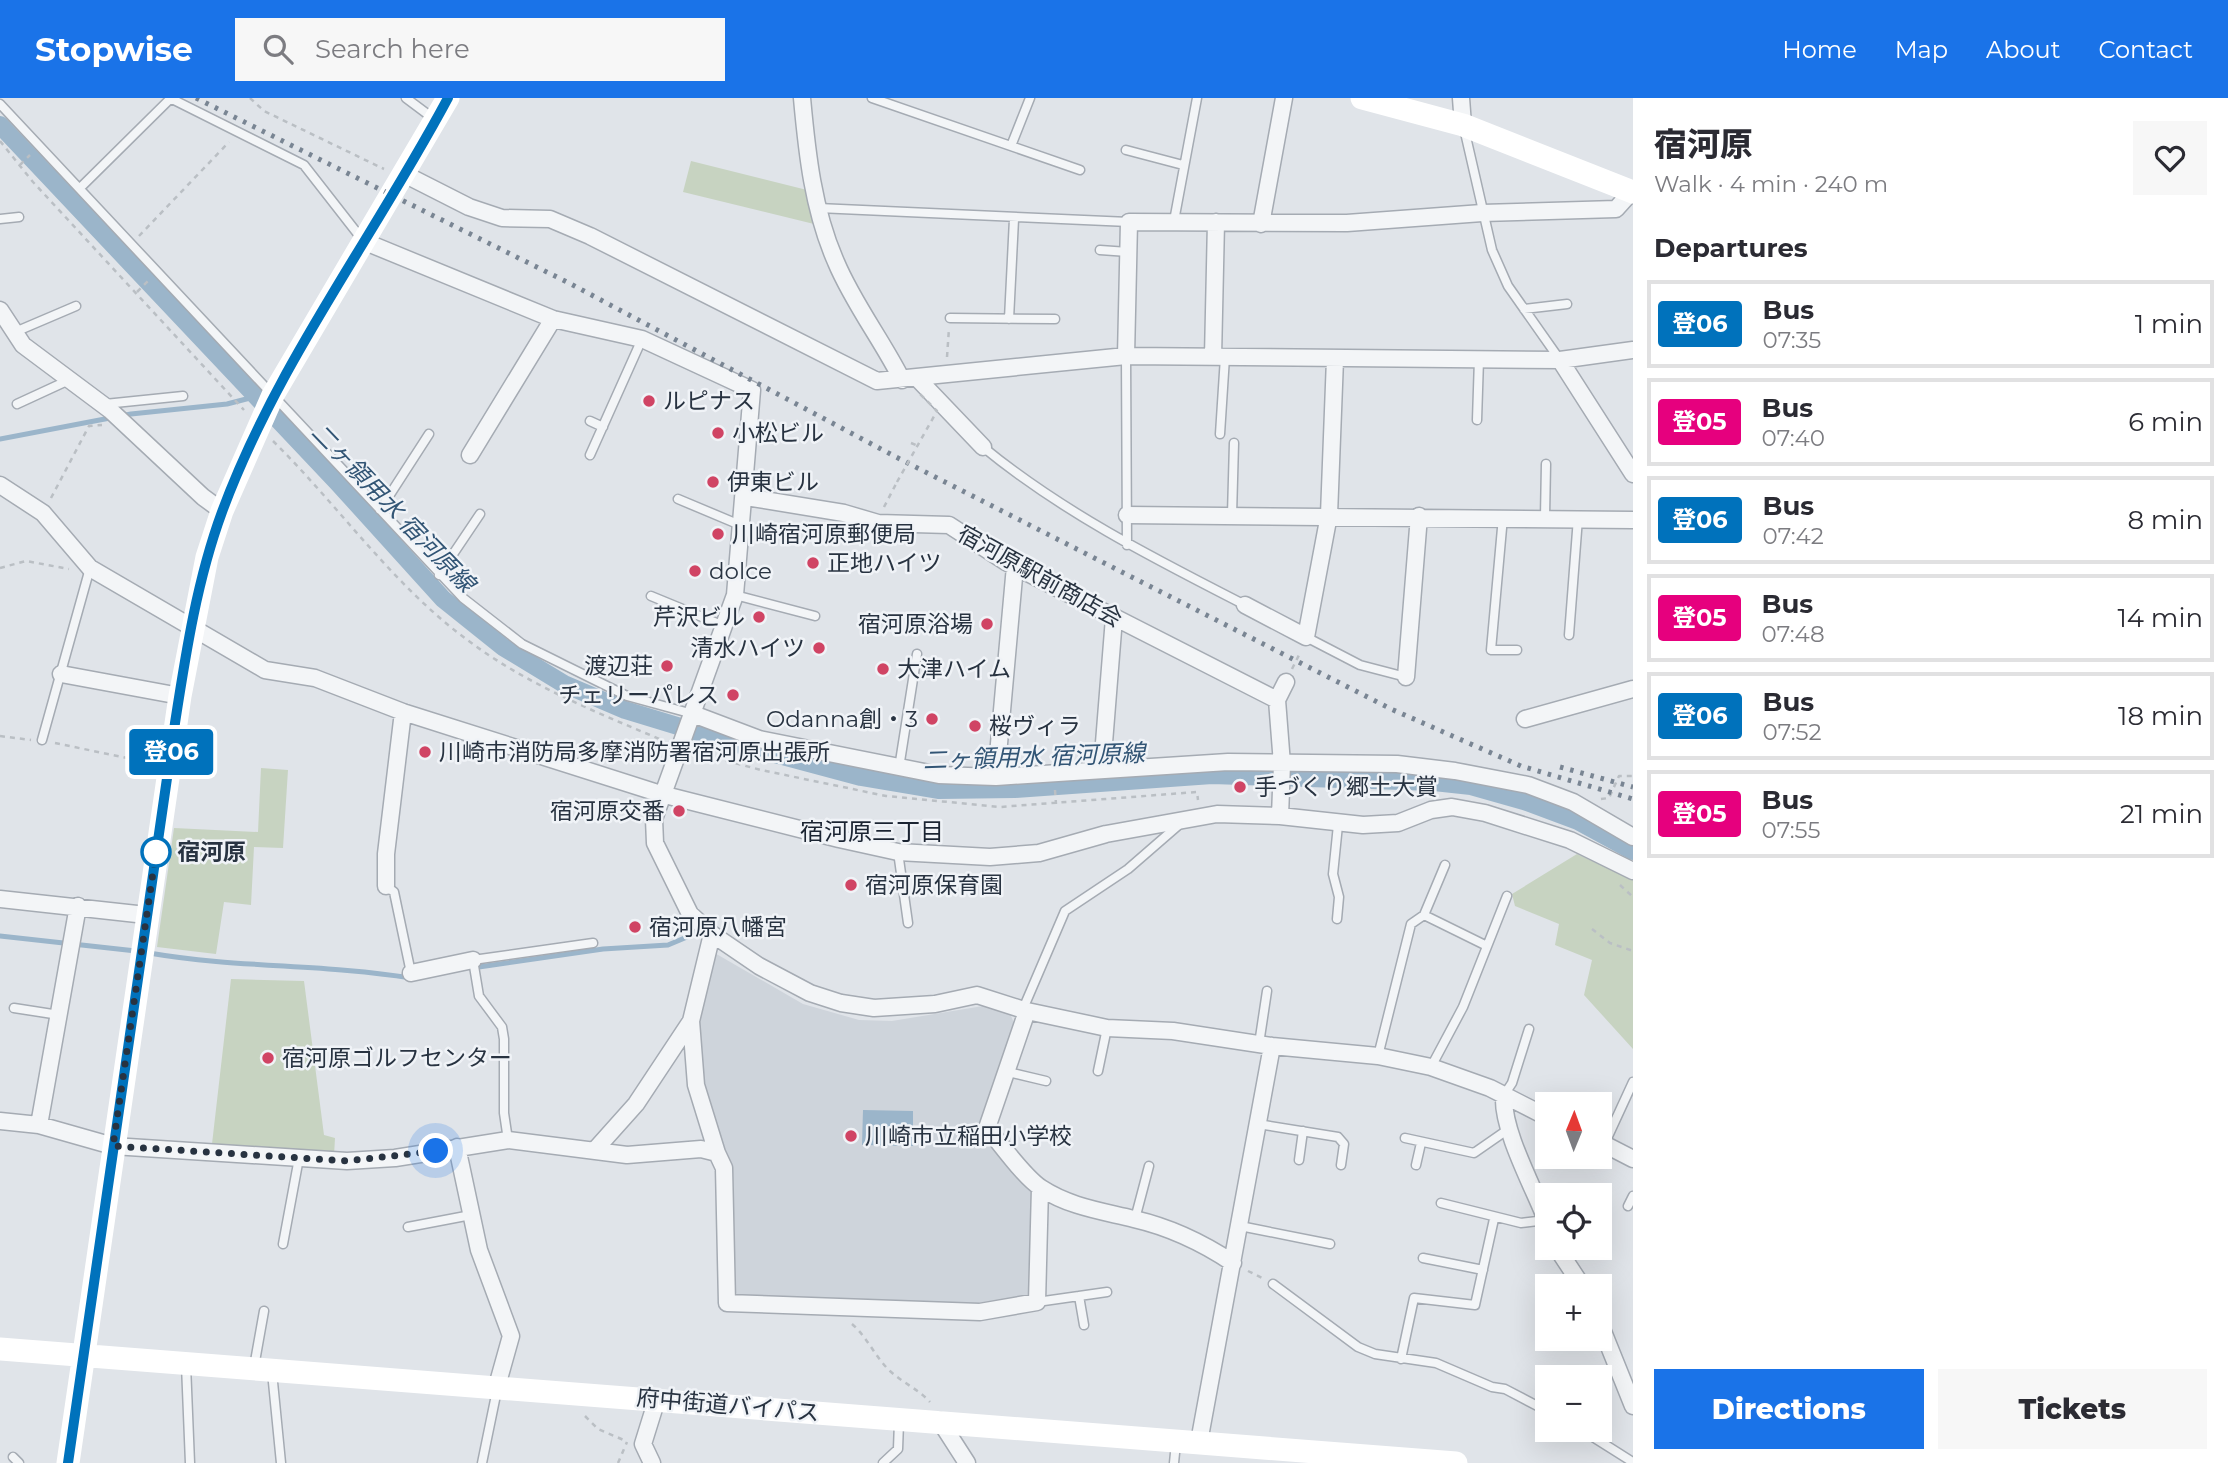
<!DOCTYPE html>
<html lang="en">
<head>
<meta charset="utf-8">
<style>
  body { margin:0; font-family:Montserrat,"Noto Sans JP",sans-serif; background:#f7f7f7; color:#2b2b33; height:100vh; display:flex; flex-direction:column; font-size:26px; white-space:nowrap }
  * { box-sizing:border-box; margin:0 }
  p { font-size:23px; color:#7c7c81 }
  .icon { flex:none; width:38px; height:38px; fill:none; stroke:currentColor; stroke-width:2; stroke-linecap:round; stroke-linejoin:round }
  .map { position:relative; flex:1; overflow:hidden }
  .drawer { display:flex; flex-direction:column; background:#fff; width:595px }
  .drawer>* { flex:none }
  .badge { padding:0 14px; border-radius:5px; font-size:24px; line-height:46px }
  .needle { width:46px; rotate:1deg }
  .buttons { position:absolute; left:1535px; top:994px; display:grid; gap:14px }
  .buttons a { display:grid; place-items:center; width:77px; height:77px; border-radius:0px; background:#fff; box-shadow:0 7px 28px #0002; font-size:35px }
  .you { position:absolute; width:35px; height:35px; margin:-18px; border:5px solid #fff; border-radius:50%; background:#1a73e8; box-shadow:0 0 0 10px #1a73e833 }
  .map>.badge { position:absolute; translate:-50% -50%; box-shadow:0 0 0 4px #fff }
  h2 { padding:0 21px; font-size:26px; line-height:63px }
  .round { display:grid; place-items:center; flex:none; width:74px; height:74px; border-radius:0px; background:#f7f7f7 }
  .head { display:flex; align-items:center; justify-content:space-between; height:119px; padding:0 21px }
  h1 { font-size:33px; font-weight:800; line-height:52px }
  .cta { display:flex; gap:14px; margin-top:auto; padding:14px 21px }
  .cta a { flex:1; height:80px; border-radius:0px; background:#1a73e8; color:#fff; font-size:28px; font-weight:800; line-height:80px; text-align:center }
  .cta a+a { background:#f7f7f7; color:#2b2b33 }
  ul { padding:0; list-style:none }
  li { display:flex; align-items:center; gap:21px; height:88px; margin:0 14px 10px; padding:0 7px; border:4px solid #e1e1e2; border-radius:0px }
  li div { flex:1 }
  li b { display:block; font-size:26px }
  li em { font-style:normal }
  li .badge { min-width:77px; font-weight:700; text-align:center }
  header { display:flex; align-items:center; gap:42px; box-sizing:border-box; height:98px; padding:0 35px; background:#1a73e8; color:#fff }
  header strong { font-size:33px }
  nav { display:flex; gap:38px; margin-inline-start:auto; font-size:24px }
  .search { width:490px; height:63px; background:#f7f7f7; display:flex; align-items:center; gap:18px; box-sizing:border-box; padding:0 24px; border-radius:0px; color:#7c7c81; font-size:26px }
  main { display:flex; flex:1; min-height:0 }
  .map>svg:first-child { display:block }
</style>
</head>
<body>
<header>
<strong>Stopwise</strong>
<div class="search"><svg class="icon" aria-label="search" viewBox="0 0 24 24"><circle cx="10" cy="10" r="6"/><path d="M15 15l6 6"/></svg>Search here</div>
<nav><a>Home</a><a>Map</a><a>About</a><a>Contact</a></nav>
</header>
<main>
<div class="map">
<svg width="1633" height="1365" viewBox="0 0 1633 1365">
  <rect width="100%" height="100%" fill="#e0e4e9"/>
  <path fill="#ced4db" d="M713,854L803,906L859,922L892,923L983,908L1010,915L1015,928L980,1031L1035,1095L1031,1196L1025,1201L984,1207L741,1200L734,1193L730,1069L704,996L699,921Z"/>
  <path fill="#c7d3c1" d="M691,63L807,92L814,126L683,94Z
    M261,670L288,672L283,750L254,749L251,807L224,804L216,856L157,849L174,730L258,734Z
    M1577,756L1633,782V951L1584,897L1592,862L1555,847L1559,826L1515,808L1512,796Z
    M231,881L304,883L324,1037L335,1040L334,1058L212,1046Z"/>
  <path fill="#9bb5ca" d="M863,1012L913,1013V1048L862,1047Z"/>
  <g fill="none" stroke-linecap="round" stroke-linejoin="round">
    <path stroke="#9bb5ca" stroke-width="5" d="M0,341L131,316L227,306L254,299
      M0,838L136,853
      M149,855C236,870 324,866 411,880
      M472,870L603,851L668,847L699,834"/>
    <path stroke="#9bb5ca" stroke-width="18" d="M0,27L338,385L443,501L503,549L564,586L625,612L730,644L861,679L938,692L1015,691L1212,677L1434,684L1471,688L1524,703L1578,723L1633,753"/>
    <g stroke="#a5abb3" stroke-width="11">
      <path id="lane" d="M170,0L304,67L361,140
        M406,0L434,21
        M872,0L1080,72
        M0,6L463,500L522,546L627,598L693,616
        M1464,30L1492,152L1508,188L1560,262
        M1011,48L1030,0
        M1126,52L1183,67
        M80,90L171,0
        M818,110L1129,124
        M0,121L19,119
        M1174,123L1197,0
        M1100,152L1128,154
        M1524,211L1567,206
        M950,220L1055,221
        M1009,221L1014,121
        M15,234L76,208
        M1126,258L1127,447
        M17,306L69,282
        M105,306L183,298
        M1477,322L1479,261
        M590,323L603,329
        M1220,336L1225,259
        M983,349C1062,414 1155,461 1245,507
        M590,357L642,241
        M678,401L740,427
        M380,412L429,336
        M1232,417L1234,345
        M1503,419L1491,552H1517
        M1545,419L1546,366
        M439,477L480,416
        M735,497L815,518
        M651,498L724,528
        M1569,537L1578,420
        M1306,539L1360,567L1406,579
        M42,642L90,470
        M899,670L917,556
        M898,754L908,825
        M386,788L394,794L411,875
        M1424,817L1445,767
        M1337,821L1339,799L1333,776L1338,727
        M14,910L59,917
        M1023,911L1065,813L1128,771L1181,725
        M1259,946L1267,893
        M1378,958L1411,826L1424,817L1487,848
        M1431,969L1463,909L1507,798
        M1004,973L1046,983
        M1098,973L1107,930
        M1504,997L1512,985L1529,931
        M1258,1026L1338,1039L1344,1046L1341,1067
        M1405,1040L1474,1055L1510,1030
        M508,1042L504,1015V941L502,929L479,898L473,862L593,845
        M1604,1047L1633,984
        M1299,1062L1303,1033
        M1416,1067L1421,1045
        M1441,1105L1521,1125L1546,1122
        M1628,1108L1633,1098
        M1135,1121L1149,1068
        M1240,1128L1330,1146
        M408,1129L471,1117
        M283,1146L299,1060
        M1423,1160L1483,1172
        M1273,1186L1358,1249L1375,1256L1436,1265L1492,1289L1505,1291L1547,1313
        M1079,1198L1084,1227
        M1037,1204L1107,1194
        M1401,1261L1414,1200L1475,1207L1494,1121
        M186,1267L190,1365
        M254,1269L264,1213
        M272,1274L281,1365
        M1582,1332L1631,1363
        M13,1359L19,1365
        M482,1365L497,1292
        M883,1365L898,1351L899,1324
        M1174,1365L1176,1345"/>
    </g>
    <g stroke="#a5abb3" stroke-width="19">
      <path id="street" d="M802,0C807,55 813,112 836,164C853,205 882,242 902,282
        M1461,0L1463,27
        M404,76L469,109L502,120L550,121L590,138L877,283L1126,258L1560,262L1633,252
        M1261,126L1284,0
        M363,143L553,221L642,241L752,292L735,497L654,721L655,745L690,816L712,836L759,868L810,895L841,905L874,910L935,906L977,897L1027,913L1107,930L1173,933L1272,948L1378,958L1431,969L1490,990L1547,1019
        M0,212L23,247L110,312L203,399L222,413
        M1126,258L1129,124L1347,125L1482,115L1616,111L1632,93
        M1213,259L1216,124
        M1560,262L1633,376
        M917,280L983,349
        M470,357L553,221
        M0,387L43,415L90,470L265,572L315,580L403,614L661,696L839,741L898,754L990,759L1039,755L1106,736L1217,716L1280,718L1363,727L1398,725L1431,712L1452,709L1485,715L1570,742L1633,773
        M746,399L844,415L878,425L949,427L1006,464L1277,602
        M1127,417L1633,422
        M1245,507L1306,539L1329,417L1335,261
        M61,576L180,598
        M1406,579L1419,418
        M693,616L759,641L939,677L996,679L1228,664L1397,666L1455,673L1528,687L1573,704L1633,739
        M1525,621L1633,591
        M1102,670L1114,520
        M996,679L1015,468
        M1280,718L1282,666L1277,602L1286,584
        M386,788V756L403,614
        M0,801L146,817
        M411,875L473,862
        M1027,913L987,1030C1002,1047 1023,1078 1041,1090C1070,1109 1102,1113 1134,1121C1169,1129 1203,1145 1233,1165
        M691,923L696,987L717,1055L724,1070L727,1205L980,1214L1037,1204L1040,1090
        M1504,998C1502,1033 1534,1090 1547,1124
        M0,1023L39,1027L113,1048L347,1063L395,1060L508,1042L627,1057L701,1051L717,1055
        M39,1027L78,808
        M1600,1044L1633,1061
        M457,1049L479,1152L511,1238L497,1288
        M594,1053L636,1006L691,923L712,836
        M1557,1150L1582,1188
        M1600,1226L1633,1308
        M940,1323L967,1365
        M1199,1344L1272,948
        M652,1365L643,1346L657,1301"/>
    </g>
    <path stroke="#babfc4" stroke-width="2.5" stroke-dasharray="5 5" stroke-linecap="butt" d="M250,0L264,13L384,71
      M0,43L33,84L244,312
      M20,67L30,57
      M139,138L229,44
      M137,194L149,182
      M947,259L949,230
      M273,343C338,407 392,486 466,541C527,587 594,613 664,643
      M911,345L918,348
      M51,400L89,328L102,327
      M884,409L897,384
      M0,470L26,463L69,471
      M1292,571L1300,555
      M0,638L31,642
      M55,645L151,665
      M697,655L761,672L886,698L1000,709L1197,694L1198,702
      M1055,692L1056,706
      M1601,701L1609,700L1619,678H1633
      M1620,787L1633,799
      M1592,831L1610,845L1633,853
      M1248,1173L1264,1181
      M852,1226C868,1240 875,1259 890,1273C903,1285 918,1291 930,1304
      M585,1318L598,1331L626,1343
      M618,1365L627,1344"/>
    <use href="#lane" stroke="#f3f5f7" stroke-width="8"/>
    <use href="#street" stroke="#f3f5f7" stroke-width="16"/>
    <path stroke="#fff" stroke-width="23" d="M1362,0L1463,27L1633,94
      M0,1251L1456,1365
      M68,1365L180,598L207,459L222,413L273,297L448,0"/>
    <path stroke="#798593" stroke-width="5" stroke-dasharray="3.5 7" stroke-linecap="butt" d="M196,0L569,185L896,359L1391,611L1521,668L1633,701
      M1560,669L1633,689"/>
    <path stroke="#babfc4" stroke-width="2.5" stroke-dasharray="5 5" stroke-linecap="butt" d="M897,384L937,313L919,295"/>
  </g>
  <g fill="none" stroke-linecap="round" stroke-linejoin="round">
    <g stroke="#fff" stroke-width="16">
      <path id="line" d="M68,1365L175,625C186,554 197,482 222,414C277,265 374,139 448,0"/>
    </g>
    <use href="#line" stroke="#0072bc" stroke-width="10"/>
    <path stroke="#283341" stroke-width="7" stroke-dasharray="0 12.6" d="M156,754L113,1048L347,1063L436,1053"/>
  </g>
  <g fill="#d04464" stroke="#f0f3f7" stroke-width="2.5">
    <circle cx="649" cy="303" r="7"/>
    <circle cx="718" cy="335" r="7"/>
    <circle cx="713" cy="384" r="7"/>
    <circle cx="718" cy="436" r="7"/>
    <circle cx="813" cy="465" r="7"/>
    <circle cx="695" cy="473" r="7"/>
    <circle cx="759" cy="519" r="7"/>
    <circle cx="987" cy="526" r="7"/>
    <circle cx="819" cy="550" r="7"/>
    <circle cx="667" cy="568" r="7"/>
    <circle cx="883" cy="571" r="7"/>
    <circle cx="733" cy="597" r="7"/>
    <circle cx="932" cy="621" r="7"/>
    <circle cx="975" cy="628" r="7"/>
    <circle cx="425" cy="654" r="7"/>
    <circle cx="1240" cy="689" r="7"/>
    <circle cx="679" cy="713" r="7"/>
    <circle cx="851" cy="787" r="7"/>
    <circle cx="635" cy="829" r="7"/>
    <circle cx="268" cy="960" r="7"/>
    <circle cx="851" cy="1038" r="7"/>
  </g>
  <circle fill="#fff" stroke="#0072bc" stroke-width="3.5" cx="156" cy="754" r="14"/>
  <g text-anchor="middle" stroke-width="5" stroke-linejoin="round" paint-order="stroke">
    <g font-size="23" fill="#283341" stroke="#f0f3f7" text-anchor="start">
      <text x="663" y="311">ルピナス</text>
      <text x="732" y="343">小松ビル</text>
      <text x="727" y="392">伊東ビル</text>
      <text x="732" y="444">川崎宿河原郵便局</text>
      <text x="827" y="473">正地ハイツ</text>
      <text x="709" y="481">dolce</text>
      <text x="745" y="527" text-anchor="end">芹沢ビル</text>
      <text x="973" y="534" text-anchor="end">宿河原浴場</text>
      <text x="805" y="558" text-anchor="end">清水ハイツ</text>
      <text x="653" y="576" text-anchor="end">渡辺荘</text>
      <text x="897" y="579">大津ハイム</text>
      <text x="719" y="605" text-anchor="end">チェリーパレス</text>
      <text x="918" y="629" text-anchor="end">Odanna創・3</text>
      <text x="989" y="636">桜ヴィラ</text>
      <text x="439" y="662">川崎市消防局多摩消防署宿河原出張所</text>
      <text x="1254" y="697">手づくり郷土大賞</text>
      <text x="665" y="721" text-anchor="end">宿河原交番</text>
      <text x="865" y="795">宿河原保育園</text>
      <text x="649" y="837">宿河原八幡宮</text>
      <text x="282" y="968">宿河原ゴルフセンター</text>
      <text x="865" y="1046">川崎市立稲田小学校</text>
    </g>
    <g font-size="23" fill="#283341" stroke="#f0f3f7">
      <text transform="translate(1040 478) rotate(29)" y="8">宿河原駅前商店会</text>
      <text transform="translate(728 1307) rotate(5)" y="8">府中街道バイパス</text>
    </g>
    <g font-size="23" font-weight="bold" fill="#283341" stroke="#f0f3f7" text-anchor="start">
      <text x="177" y="762">宿河原</text>
    </g>
    <g font-size="24" font-style="italic" fill="#325575" stroke="#f0f3f7">
      <text transform="translate(393 410) rotate(46)" y="8">二ヶ領用水 宿河原線</text>
      <text transform="translate(1034 659) rotate(-2)" y="8">二ヶ領用水 宿河原線</text>
    </g>
    <g font-size="24" fill="#1b2432" stroke="#f0f3f7">
      <text x="872" y="742">宿河原三丁目</text>
    </g>
  </g>
</svg>
<div class="buttons">
<a><svg class="needle" viewBox="-14 -14 28 28"><path d="M0-13l5 13h-10z" fill="#e53935"/><path d="M0 13l5-13h-10z" fill="#7c7c81"/></svg></a>
<a><svg class="icon" aria-label="locate" viewBox="0 0 24 24"><circle cx="12" cy="12" r="6"/><path d="M12 2v4M12 18v4M2 12h4M18 12h4"/></svg></a>
<a>+</a>
<a>−</a>
</div>
<div class="you" style="left:436px;top:1053px"></div>
<b class="badge" style="left:171px;top:654px;background:#0072bc;color:#fff">登06</b>
</div>
<section class="drawer">
<div class="head"><div><h1>宿河原</h1><p>Walk · 4 min · 240 m</p></div><a class="round"><svg class="icon" aria-label="heart" viewBox="0 0 24 24"><path d="M12 20l-8-8c-3-5 5-10 8-4 3-6 11-1 8 4z"/></svg></a></div>
<h2>Departures</h2>
<ul>
<li><span class="badge" style="background:#0072bc;color:#fff">登06</span><div><b>Bus</b><p>07:35</p></div><em>1 min</em></li>
<li><span class="badge" style="background:#e6007e;color:#fff">登05</span><div><b>Bus</b><p>07:40</p></div><em>6 min</em></li>
<li><span class="badge" style="background:#0072bc;color:#fff">登06</span><div><b>Bus</b><p>07:42</p></div><em>8 min</em></li>
<li><span class="badge" style="background:#e6007e;color:#fff">登05</span><div><b>Bus</b><p>07:48</p></div><em>14 min</em></li>
<li><span class="badge" style="background:#0072bc;color:#fff">登06</span><div><b>Bus</b><p>07:52</p></div><em>18 min</em></li>
<li><span class="badge" style="background:#e6007e;color:#fff">登05</span><div><b>Bus</b><p>07:55</p></div><em>21 min</em></li>
</ul>
<div class="cta"><a>Directions</a><a>Tickets</a></div>
</section>
</main>
</body>
</html>
